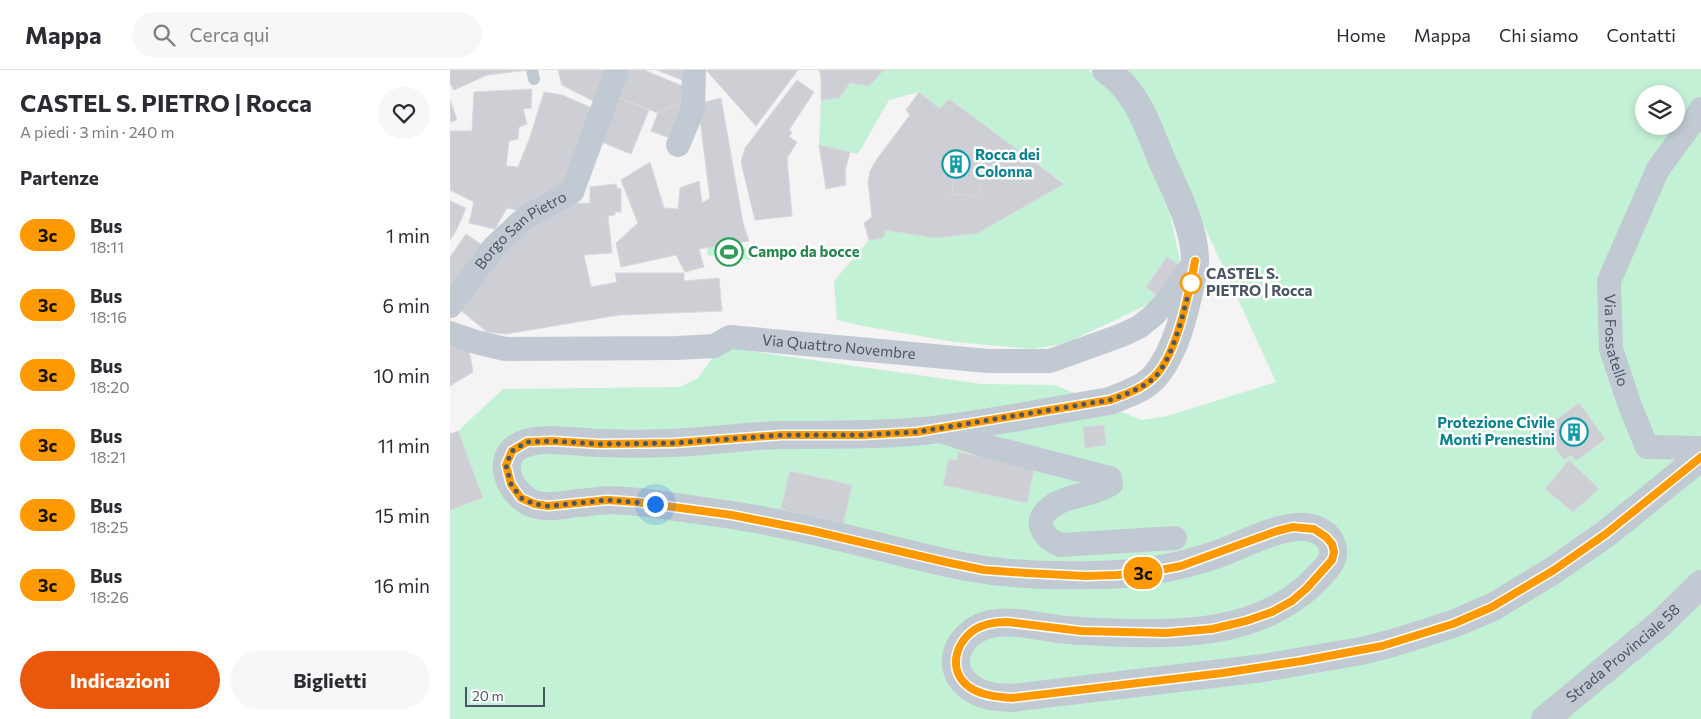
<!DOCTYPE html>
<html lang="it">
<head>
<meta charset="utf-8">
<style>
  body { margin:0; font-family:Commissioner,sans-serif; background:#f7f7f7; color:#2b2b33; height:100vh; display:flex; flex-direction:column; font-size:19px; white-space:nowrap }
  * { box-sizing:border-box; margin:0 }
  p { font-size:16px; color:#7c7c81 }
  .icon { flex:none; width:28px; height:28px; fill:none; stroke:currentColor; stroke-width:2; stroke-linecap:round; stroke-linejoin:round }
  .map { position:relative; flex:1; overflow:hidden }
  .sheet { display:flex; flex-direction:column; background:#fff; width:450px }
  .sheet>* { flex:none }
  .badge { padding:0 10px; border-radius:16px; font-size:18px; line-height:32px }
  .buttons { position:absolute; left:1185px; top:15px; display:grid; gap:10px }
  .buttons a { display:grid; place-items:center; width:50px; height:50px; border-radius:50%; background:#fff; box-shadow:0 2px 8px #0003; font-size:25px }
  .scale { position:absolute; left:15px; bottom:12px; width:80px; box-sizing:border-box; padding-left:5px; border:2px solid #4a5661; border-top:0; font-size:14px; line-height:18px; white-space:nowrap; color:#4a5661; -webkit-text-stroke:4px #fff; paint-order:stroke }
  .you { position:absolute; width:25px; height:25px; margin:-12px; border:4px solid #fff; border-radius:50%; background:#1a73e8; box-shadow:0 0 0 8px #1a73e833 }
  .map>.badge { position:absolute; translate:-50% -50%; box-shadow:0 0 0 2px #fff }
  h2 { padding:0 20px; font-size:19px; line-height:45px }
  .round { display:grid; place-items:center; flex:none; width:52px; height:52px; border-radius:26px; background:#f7f7f7 }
  .summary { display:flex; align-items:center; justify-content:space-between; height:85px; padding:0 20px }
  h1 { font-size:24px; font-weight:700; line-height:38px }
  .action { display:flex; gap:10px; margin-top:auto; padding:10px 20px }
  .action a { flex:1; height:58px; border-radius:30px; background:#ea580c; color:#fff; font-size:20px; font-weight:700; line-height:58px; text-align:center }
  .action a+a { background:#f7f7f7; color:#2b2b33 }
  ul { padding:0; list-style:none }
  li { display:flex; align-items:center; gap:15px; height:70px; padding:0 20px }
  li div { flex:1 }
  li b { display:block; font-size:19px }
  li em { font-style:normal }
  li .badge { min-width:55px; font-weight:700; text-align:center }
  header { display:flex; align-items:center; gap:30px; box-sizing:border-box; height:70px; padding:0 25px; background:#fff; border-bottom:1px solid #e1e1e2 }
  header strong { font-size:24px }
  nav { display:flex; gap:28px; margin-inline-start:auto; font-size:18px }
  .search { width:350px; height:45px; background:#f7f7f7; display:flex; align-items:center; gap:12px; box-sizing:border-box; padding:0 18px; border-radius:28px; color:#7c7c81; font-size:19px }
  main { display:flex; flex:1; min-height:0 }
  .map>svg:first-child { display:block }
</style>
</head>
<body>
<header>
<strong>Mappa</strong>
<div class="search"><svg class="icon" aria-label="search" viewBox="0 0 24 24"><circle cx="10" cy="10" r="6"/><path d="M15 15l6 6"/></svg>Cerca qui</div>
<nav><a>Home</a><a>Mappa</a><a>Chi siamo</a><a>Contatti</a></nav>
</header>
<main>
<section class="sheet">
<div class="summary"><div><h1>CASTEL S. PIETRO | Rocca</h1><p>A piedi · 3 min · 240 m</p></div><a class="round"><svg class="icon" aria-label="heart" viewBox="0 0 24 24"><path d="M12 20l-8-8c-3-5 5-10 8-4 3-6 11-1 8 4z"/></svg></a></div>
<h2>Partenze</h2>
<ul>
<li><span class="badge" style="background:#f90;color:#111">3c</span><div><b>Bus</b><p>18:11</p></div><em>1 min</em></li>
<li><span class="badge" style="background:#f90;color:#111">3c</span><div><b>Bus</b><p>18:16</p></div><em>6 min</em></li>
<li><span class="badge" style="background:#f90;color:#111">3c</span><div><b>Bus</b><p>18:20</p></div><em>10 min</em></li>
<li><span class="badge" style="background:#f90;color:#111">3c</span><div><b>Bus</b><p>18:21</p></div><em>11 min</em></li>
<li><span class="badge" style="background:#f90;color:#111">3c</span><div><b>Bus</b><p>18:25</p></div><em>15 min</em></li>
<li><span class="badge" style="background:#f90;color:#111">3c</span><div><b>Bus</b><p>18:26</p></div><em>16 min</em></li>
</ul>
<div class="action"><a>Indicazioni</a><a>Biglietti</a></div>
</section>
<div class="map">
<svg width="1251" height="649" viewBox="0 0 1251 649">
  <rect width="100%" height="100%" fill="#f5f3f3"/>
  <path fill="#c3f1d5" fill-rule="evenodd" d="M434,0H638C698,44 718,126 731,196L717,187L696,217L710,227L691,238L614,274L582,279L504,272L413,256L387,250L384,211L419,170L414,153L422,147L418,112L420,101L478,58L490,39L469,22L439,30L408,84L369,75L371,30L389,28L400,13L419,16ZM596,100L614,113L601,121Z
    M679,0H1251V649H0V440L33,428L8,361L53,319L230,317L248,308L265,284L286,279L531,314L604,315L692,350L717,346L826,312L688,12ZM1194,24H1226V56H1194Z
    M258,175L302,179L301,190L257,185Z"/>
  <path fill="#cdcfd5" stroke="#d7d9de" d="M0,0H79L37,5L4,20L0,13Z
    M108,0H162L151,35L112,15Z
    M174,0H194L235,17L233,32L208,43L165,26Z
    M207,0H236L232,10Z
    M256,0H348L306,56Z
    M369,0H434L419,16L400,13L389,28L371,30V6Z
    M347,10L364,22L339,60L342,62L339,67L347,72L337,88L342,146L305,150L291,92L295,78Z
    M82,19L81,38L73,39L77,54L69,57L68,69L59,71L56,96L68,97L80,67L94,22L112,25L149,41L119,115L77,142L57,138L45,159L19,153L24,132L0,120V61H22L24,22Z
    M469,22L490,39L499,29L614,114L528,163L485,168L436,160L433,168L419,170L414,153L422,147L418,112L420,101L427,89L460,45L456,40Z
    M165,26L199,40L181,84L147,70Z
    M271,28L293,153L299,171L249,179L254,197L235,202L226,185L171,197L166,173L188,153L171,110L200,92L214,138L228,139L230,118L249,111L252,133L260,128L248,34Z
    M0,30L7,50L0,52Z
    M233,32L222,69L201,61L208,43Z
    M369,75L400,82L395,101L396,115L376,119Z
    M504,99L532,101L530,126L502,124Z
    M166,114L167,118L171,119V142H165V145L158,146L162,183L134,185L141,217L167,212L165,203H234V211L269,208L272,241L169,245L56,264L37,262L8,238L76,157L123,134L140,133V117Z
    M0,131L16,138L7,159L0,156Z
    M0,156L7,159L0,170Z
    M16,164L35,177L0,226V187Z
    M717,187L731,196L710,227L696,217Z
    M0,270L19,279L23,302L0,316Z
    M1129,333L1155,369L1126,391L1121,385L1114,390L1095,365L1102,360L1099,355Z
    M654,355L656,375L635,378L633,357Z
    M8,361L33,428L0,440V364Z
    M509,382L584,399L577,433L493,415L499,389L507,390Z
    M1119,390L1149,419L1123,442L1095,419Z
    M340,401L402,415L393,454L331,439Z"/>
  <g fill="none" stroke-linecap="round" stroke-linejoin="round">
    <path stroke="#c1cad2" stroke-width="12" d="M82,0L84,9"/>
    <g stroke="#c1cad2" stroke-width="24">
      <path id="s1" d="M1251,39L1245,49L1208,99L1159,211L1161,279L1180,336L1197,377L1251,378"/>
      <path d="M228,75L243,39L244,0"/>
      <path id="s2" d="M0,236L44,177L76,147L122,122L167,0"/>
      <path id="s3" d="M0,263L26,272L55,279L227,278L264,276L280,267L538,291H600L672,265L689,257L704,245L722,225L743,194"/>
      <path d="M488,360L540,377L660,408L661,414C646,424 628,424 612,431C603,434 588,445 591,456C595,467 600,470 610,475L725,468"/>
    </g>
    <g stroke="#c1cad2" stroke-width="28">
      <path d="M656,0C686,20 697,54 710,86C723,116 745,156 745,190C745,196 743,203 742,209C735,241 727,279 706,305C695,319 676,324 660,331C598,341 535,355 472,361C425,366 378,364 331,365C294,366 257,372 221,373C197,374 174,374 150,373C126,373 94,365 71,375C42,389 62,429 87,435C100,438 114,435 127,433C137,433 147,431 157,430C187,430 218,436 247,440C294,446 340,455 385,466C431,476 476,490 523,498C562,505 603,506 643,505C688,505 729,498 771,483C794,474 822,459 847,457C860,456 875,460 881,473C888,487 877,498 868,507C812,567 726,565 651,562C634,561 617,561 601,558C581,555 561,550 541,554C509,560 490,599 523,619C534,627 548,627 562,628L813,598L911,581L943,573L1003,554L1043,537L1104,500L1157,463L1251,387"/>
      <path id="s4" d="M1095,649L1210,554L1251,514"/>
    </g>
  </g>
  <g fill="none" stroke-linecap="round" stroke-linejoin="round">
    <g stroke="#fff" stroke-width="11">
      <path id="line" d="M745,191C739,222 727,285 704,307C692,319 676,324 660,330L467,362L412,365H332L224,373L150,374L102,371L77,372L62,381L56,395L61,414L71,428L85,434L98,436L157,430L186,432L282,445L363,461L500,493L534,500L576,503L636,506L667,505L700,502L731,496L827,461L843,457L864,459L876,467L882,474L884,482L882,490L857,518L842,531L822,542L796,551L762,559L716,563L631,561L557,552C546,552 533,554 524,560C502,576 498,606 524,620C536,626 549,627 562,628L773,603L852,591L932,576L1003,554L1042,537L1104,500L1157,463L1251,387"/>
    </g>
    <use href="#line" stroke="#f90" stroke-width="8"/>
    <path stroke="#4a5661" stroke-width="5" stroke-dasharray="0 9" d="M205,434L157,430L98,436L85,434L71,428L61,414L56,395L62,381L77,372L102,371L150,374L224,373L332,365H412L467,362L660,330C676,324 692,319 705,307C724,287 734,240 741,213"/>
  </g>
  <defs>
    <g id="building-ring" transform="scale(1.4375)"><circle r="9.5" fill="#fff" stroke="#0f9aa8" stroke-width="1.5"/><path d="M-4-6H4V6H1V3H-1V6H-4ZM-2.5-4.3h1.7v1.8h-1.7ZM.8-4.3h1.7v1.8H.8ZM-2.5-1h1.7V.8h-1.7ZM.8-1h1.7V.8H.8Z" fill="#0f9aa8"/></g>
    <g id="stadium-ring" transform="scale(1.4375)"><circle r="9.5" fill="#fff" stroke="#2e9e5b" stroke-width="1.5"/><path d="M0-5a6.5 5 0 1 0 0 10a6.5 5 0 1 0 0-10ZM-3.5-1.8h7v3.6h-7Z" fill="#2e9e5b"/></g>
  </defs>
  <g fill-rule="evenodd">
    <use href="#building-ring" x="506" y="94"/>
    <use href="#stadium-ring" x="279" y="182"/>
    <use href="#building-ring" x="1124" y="362"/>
  </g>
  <circle fill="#fff" stroke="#f90" stroke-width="2.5" cx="741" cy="213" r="10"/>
  <g text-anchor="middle" stroke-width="5" stroke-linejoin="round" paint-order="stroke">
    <g font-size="15" font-weight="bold" fill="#0d838f" stroke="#fff" text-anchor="start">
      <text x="525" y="90">Rocca dei<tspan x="525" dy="17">Colonna</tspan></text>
      <text x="1105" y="358" text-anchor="end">Protezione Civile<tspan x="1105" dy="17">Monti Prenestini</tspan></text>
    </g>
    <g font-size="15" fill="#4a5661" stroke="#fff">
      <text dy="5" stroke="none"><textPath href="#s2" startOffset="105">Borgo San Pietro</textPath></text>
      <text dy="5" stroke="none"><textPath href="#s1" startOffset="256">Via Fossatello</textPath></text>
      <text dy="5" stroke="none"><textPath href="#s3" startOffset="394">Via Quattro Novembre</textPath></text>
      <text dy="5" stroke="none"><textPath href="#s4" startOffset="102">Strada Provinciale 58</textPath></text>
    </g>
    <g font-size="15" font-weight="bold" fill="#27864d" stroke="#fff" text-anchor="start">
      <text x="298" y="187">Campo da bocce</text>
    </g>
    <g font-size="15" font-weight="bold" fill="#4a5661" stroke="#fff" text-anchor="start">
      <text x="756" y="209">CASTEL S.<tspan x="756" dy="17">PIETRO | Rocca</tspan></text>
    </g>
  </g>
</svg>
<div class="buttons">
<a><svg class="icon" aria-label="layers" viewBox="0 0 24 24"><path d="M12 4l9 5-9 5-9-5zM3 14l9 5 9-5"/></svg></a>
</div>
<div class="scale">20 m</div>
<div class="you" style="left:205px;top:434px"></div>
<b class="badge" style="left:693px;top:503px;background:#f90;color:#111">3c</b>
</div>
</main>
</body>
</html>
